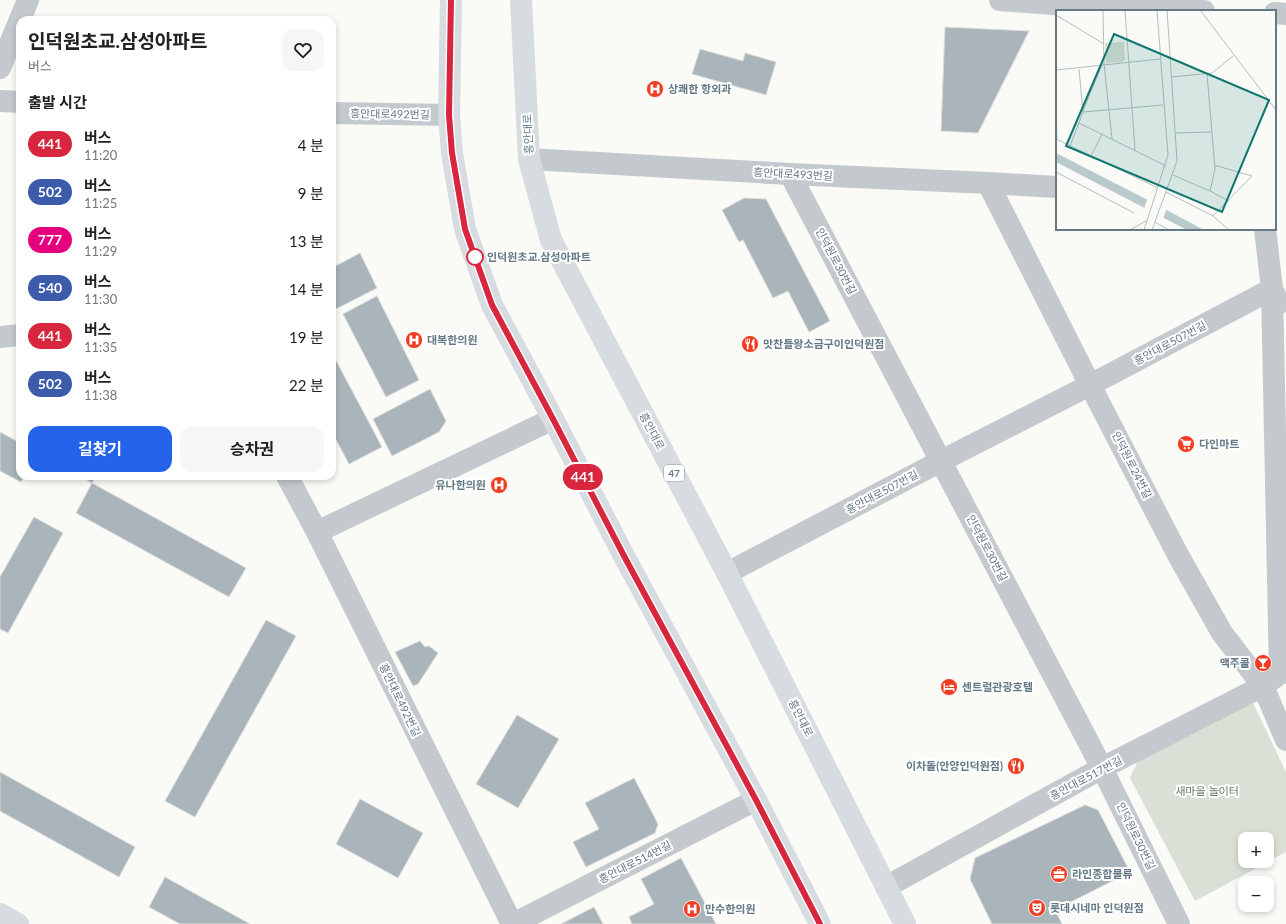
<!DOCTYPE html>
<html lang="ko">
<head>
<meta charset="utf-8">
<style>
  body { margin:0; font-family:Lato,"Noto Sans KR",sans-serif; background:#f6f6f6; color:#202124; height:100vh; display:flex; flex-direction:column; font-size:15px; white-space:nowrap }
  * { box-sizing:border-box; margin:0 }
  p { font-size:13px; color:#757577 }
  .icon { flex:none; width:22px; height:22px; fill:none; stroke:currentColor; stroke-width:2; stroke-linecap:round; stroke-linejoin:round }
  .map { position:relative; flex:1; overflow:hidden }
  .details { position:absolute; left:16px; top:16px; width:320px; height:464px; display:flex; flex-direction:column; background:#fff; border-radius:12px; box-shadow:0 2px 6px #0003 }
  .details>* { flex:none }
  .badge { padding:0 8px; border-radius:13px; font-size:14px; line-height:26px }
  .fabs { position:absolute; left:1238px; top:832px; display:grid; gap:8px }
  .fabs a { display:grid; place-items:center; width:36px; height:36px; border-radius:8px; background:#fff; box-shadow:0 2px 6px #0003; font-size:20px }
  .map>.badge { position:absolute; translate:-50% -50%; box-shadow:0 0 0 2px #fff }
  h2 { padding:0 12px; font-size:15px; line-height:36px }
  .round { display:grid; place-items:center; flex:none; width:42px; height:42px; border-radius:12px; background:#f6f6f6 }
  .headline { display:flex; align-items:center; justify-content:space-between; height:68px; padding:0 12px }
  h1 { font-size:19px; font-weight:700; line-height:30px }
  .cta { display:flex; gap:8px; margin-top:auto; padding:8px 12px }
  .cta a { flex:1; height:46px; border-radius:12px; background:#2563eb; color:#fff; font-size:16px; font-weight:700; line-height:46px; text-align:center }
  .cta a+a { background:#f6f6f6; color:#202124 }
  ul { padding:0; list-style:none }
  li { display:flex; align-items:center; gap:12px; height:48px; padding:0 12px }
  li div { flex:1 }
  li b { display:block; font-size:15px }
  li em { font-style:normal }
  li .badge { min-width:44px; font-weight:700; text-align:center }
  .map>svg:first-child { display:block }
</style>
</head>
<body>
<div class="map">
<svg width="1286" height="924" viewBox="0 0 1286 924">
  <rect width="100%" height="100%" fill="#fafaf7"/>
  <path fill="#dae0d6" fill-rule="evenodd" d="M1253,703L1286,772V852L1195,901L1130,778L1142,752ZM1245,839H1267V861H1245Z"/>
  <path fill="#a9b5ba" stroke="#dcdcd9" d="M945,27L1029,31L978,133L941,131Z
    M700,49L743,61L745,53L776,62L766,95L692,74Z
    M744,198L766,199L830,321L809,332L788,291L773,298L743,240L739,242L722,210Z
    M360,253L377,288L332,311V268Z
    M377,296L419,380L386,397L343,314Z
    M332,353L382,447L349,464L332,432Z
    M430,389L446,421L439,432L392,456L373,419Z
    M0,432L20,443V476H24L21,482L0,471Z
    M80,476H96L92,483Z
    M92,483L246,568L229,597L76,513Z
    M34,517L63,533L8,633L0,629V577Z
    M266,620L296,636L195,817L165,801Z
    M420,641L425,647L429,646L438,653L418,684L413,686L395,652Z
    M517,715L559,739L518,808L476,784Z
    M0,772L135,847L119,877L0,811Z
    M634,778L658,824L655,833L586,867L573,842L599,829L585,803Z
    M360,799L423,833L398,878L336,844Z
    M1085,805L1098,810L1130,872L1055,910L1062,924H992L970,879L975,858Z
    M681,858L716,924H632L629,917L654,904L641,879Z
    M165,877L250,924H180L149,907Z
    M594,907L603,924H561Z"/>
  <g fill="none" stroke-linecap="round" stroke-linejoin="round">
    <path stroke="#c3c9cc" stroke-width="22" d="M0,68L28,0
      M0,101L20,102
      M332,113L449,115
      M529,159L790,174L988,183L1057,187
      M790,174L1102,768L1179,924
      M988,183L1090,385L1178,555L1222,633L1263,686L1286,740
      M1265,229L1272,289L1279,303
      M1272,289L1280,674
      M0,337L20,335
      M287,476L317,532L512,924
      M317,532L553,419
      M727,573L941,461L1090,385L1272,289
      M886,887L1102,768L1263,686L1286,669
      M513,924L756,800"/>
    <path stroke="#c3c9cc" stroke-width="22" d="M1000,0L1080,6L1204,11
      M1275,13L1286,14"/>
    <path stroke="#d6dcdf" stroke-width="22" d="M451,0L449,115L452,153L465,229L492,305L553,419L624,556L756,800L820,924
      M521,0L529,159L551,240L727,573L905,924
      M0,914L18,924"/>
  </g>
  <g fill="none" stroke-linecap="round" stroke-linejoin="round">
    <g stroke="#fff" stroke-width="9">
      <path id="line" d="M451,0L449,115L452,153L465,229L492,305L553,419L624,556L756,800L820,924"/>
    </g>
    <use href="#line" stroke="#d7263d" stroke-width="6"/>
  </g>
  <defs>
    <g id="hospital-disc" transform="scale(0.9)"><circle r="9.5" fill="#f03c21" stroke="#fff"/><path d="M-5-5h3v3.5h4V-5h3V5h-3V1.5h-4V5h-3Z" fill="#fff"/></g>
    <g id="restaurant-disc" transform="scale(0.9)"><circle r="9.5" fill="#f03c21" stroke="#fff"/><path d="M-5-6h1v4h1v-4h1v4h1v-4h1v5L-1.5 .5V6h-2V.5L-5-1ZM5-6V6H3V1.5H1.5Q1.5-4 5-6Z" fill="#fff"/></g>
    <g id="supermarket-disc" transform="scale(0.9)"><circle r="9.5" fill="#f03c21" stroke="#fff"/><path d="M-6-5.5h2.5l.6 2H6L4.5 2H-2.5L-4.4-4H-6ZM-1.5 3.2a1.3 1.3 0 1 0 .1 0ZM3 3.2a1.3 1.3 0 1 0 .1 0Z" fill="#fff"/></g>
    <g id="bar-disc" transform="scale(0.9)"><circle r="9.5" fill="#f03c21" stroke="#fff"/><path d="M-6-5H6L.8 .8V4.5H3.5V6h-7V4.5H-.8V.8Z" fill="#fff"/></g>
    <g id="hotel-disc" transform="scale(0.9)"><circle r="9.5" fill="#f03c21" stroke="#fff"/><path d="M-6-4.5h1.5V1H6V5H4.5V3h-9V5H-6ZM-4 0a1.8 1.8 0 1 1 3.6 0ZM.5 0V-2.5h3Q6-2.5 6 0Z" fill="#fff"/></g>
    <g id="office-disc" transform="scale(0.9)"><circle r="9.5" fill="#f03c21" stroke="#fff"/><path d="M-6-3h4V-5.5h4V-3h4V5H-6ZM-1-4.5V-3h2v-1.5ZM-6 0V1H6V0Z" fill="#fff"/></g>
    <g id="theatre-disc" transform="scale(0.9)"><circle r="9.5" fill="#f03c21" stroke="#fff"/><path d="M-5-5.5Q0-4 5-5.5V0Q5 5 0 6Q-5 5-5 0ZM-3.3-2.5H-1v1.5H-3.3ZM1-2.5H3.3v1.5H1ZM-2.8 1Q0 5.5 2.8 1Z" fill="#fff"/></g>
  </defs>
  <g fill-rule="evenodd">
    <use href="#hospital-disc" x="655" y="89"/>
    <use href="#hospital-disc" x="414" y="340"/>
    <use href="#restaurant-disc" x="750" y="344"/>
    <use href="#supermarket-disc" x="1186" y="444"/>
    <use href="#hospital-disc" x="499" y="485"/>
    <use href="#bar-disc" x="1263" y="663"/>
    <use href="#hotel-disc" x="949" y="687"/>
    <use href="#restaurant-disc" x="1016" y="766"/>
    <use href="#office-disc" x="1059" y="874"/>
    <use href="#theatre-disc" x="1037" y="908"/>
    <use href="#hospital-disc" x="692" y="909"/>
  </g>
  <circle fill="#fff" stroke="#d7263d" stroke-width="2" cx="475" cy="257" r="8"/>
  <g text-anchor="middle" stroke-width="4" stroke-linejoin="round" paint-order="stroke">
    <rect fill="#fff" stroke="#92a1aa" stroke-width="1" x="664" y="465" width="20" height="16" rx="3"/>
    <g font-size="10" font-weight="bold" fill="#637985">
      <text x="674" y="477">47</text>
    </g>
    <g font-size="11" font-weight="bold" fill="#637985" stroke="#fff" text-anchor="start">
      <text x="668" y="93">상쾌한 항외과</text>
      <text x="427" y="344">대복한의원</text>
      <text x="763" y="348">맛찬들왕소금구이인덕원점</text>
      <text x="1199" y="448">다인마트</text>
      <text x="486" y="489" text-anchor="end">유나한의원</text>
      <text x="1250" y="667" text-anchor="end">맥주콜</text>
      <text x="962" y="691">센트럴관광호텔</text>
      <text x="1003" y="770" text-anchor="end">이차돌(안양인덕원점)</text>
      <text x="1072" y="878">라인종합물류</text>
      <text x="1050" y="912">롯데시네마 인덕원점</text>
      <text x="705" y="913">만수한의원</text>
    </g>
    <g font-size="11" fill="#637985" stroke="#fff">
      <text transform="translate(390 114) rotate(1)" y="4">흥안대로492번길</text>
      <text transform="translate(528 134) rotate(-93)" y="4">흥안대로</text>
      <text transform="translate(793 174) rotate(3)" y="4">흥안대로493번길</text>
      <text transform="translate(836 261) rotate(62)" y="4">인덕원로30번길</text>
      <text transform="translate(1170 343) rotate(-28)" y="4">흥안대로507번길</text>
      <text transform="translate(652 431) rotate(62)" y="4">흥안대로</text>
      <text transform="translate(1132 465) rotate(63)" y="4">인덕원로24번길</text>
      <text transform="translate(882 492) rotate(-28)" y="4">흥안대로507번길</text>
      <text transform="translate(987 548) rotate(62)" y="4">인덕원로30번길</text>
      <text transform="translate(400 700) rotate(64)" y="4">흥안대로492번길</text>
      <text transform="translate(801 718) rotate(63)" y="4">흥안대로</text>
      <text transform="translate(1086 778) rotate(-28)" y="4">흥안대로517번길</text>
      <text transform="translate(1136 836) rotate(64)" y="4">인덕원로30번길</text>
      <text transform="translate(635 862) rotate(-27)" y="4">흥안대로514번길</text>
    </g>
    <g font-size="11" font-weight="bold" fill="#637985" stroke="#fff" text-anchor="start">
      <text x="487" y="261">인덕원초교.삼성아파트</text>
    </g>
    <g font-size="11" fill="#697b62" stroke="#fff">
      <text x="1207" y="795">새마을 놀이터</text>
    </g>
  </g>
  <g transform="translate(1056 10)">
    <rect width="220" height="220" fill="#fafaf7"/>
    <path d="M68,32L69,50L66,52L50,53L49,33Z" fill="#dae0d6"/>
    <path d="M0,143L88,188L148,220H131L0,152Z" fill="#b9c9cc"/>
    <path d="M92,187L111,198L107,209L88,199Z" fill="#fafaf7"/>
    <path fill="none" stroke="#b5bec2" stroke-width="1" d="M47,0L48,54L56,129M69,0L79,140M144,0L220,100M0,5L48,34M0,60L104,49M115,67L156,63L177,46M0,99L1,130M27,101L46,55M27,102L107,95M23,113L110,156M120,123L155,122M0,129L102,178M14,136L27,102L23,59M35,146L46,124M0,162L78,203M117,165L154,181L159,159L151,64M154,181L173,191M110,182L157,206L173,220M157,206L196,166L158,155M99,212L113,220M74,220L90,211M88,220L112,145L101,0M96,220L121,151L111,0"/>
    <path fill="#0f766e" fill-opacity="0.15" stroke="#0f766e" stroke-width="2" d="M58,24L213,90L166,202L10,136Z"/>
    <rect width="220" height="220" fill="none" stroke="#637985" stroke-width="2"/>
  </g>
</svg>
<div class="fabs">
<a>+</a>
<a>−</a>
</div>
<b class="badge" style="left:583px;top:477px;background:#d7263d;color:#fff">441</b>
<section class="details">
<div class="headline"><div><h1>인덕원초교.삼성아파트</h1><p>버스</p></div><a class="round"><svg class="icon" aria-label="heart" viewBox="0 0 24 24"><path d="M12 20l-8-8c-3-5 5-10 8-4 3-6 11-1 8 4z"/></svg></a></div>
<h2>출발 시간</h2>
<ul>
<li><span class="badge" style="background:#d7263d;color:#fff">441</span><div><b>버스</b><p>11:20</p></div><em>4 분</em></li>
<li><span class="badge" style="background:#3d5bab;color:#fff">502</span><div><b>버스</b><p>11:25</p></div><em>9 분</em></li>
<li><span class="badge" style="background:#e6007e;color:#fff">777</span><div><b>버스</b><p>11:29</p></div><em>13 분</em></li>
<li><span class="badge" style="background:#3d5bab;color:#fff">540</span><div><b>버스</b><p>11:30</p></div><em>14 분</em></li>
<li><span class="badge" style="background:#d7263d;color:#fff">441</span><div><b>버스</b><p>11:35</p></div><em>19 분</em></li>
<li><span class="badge" style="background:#3d5bab;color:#fff">502</span><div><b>버스</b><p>11:38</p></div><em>22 분</em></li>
</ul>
<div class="cta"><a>길찾기</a><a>승차권</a></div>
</section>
</div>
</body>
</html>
